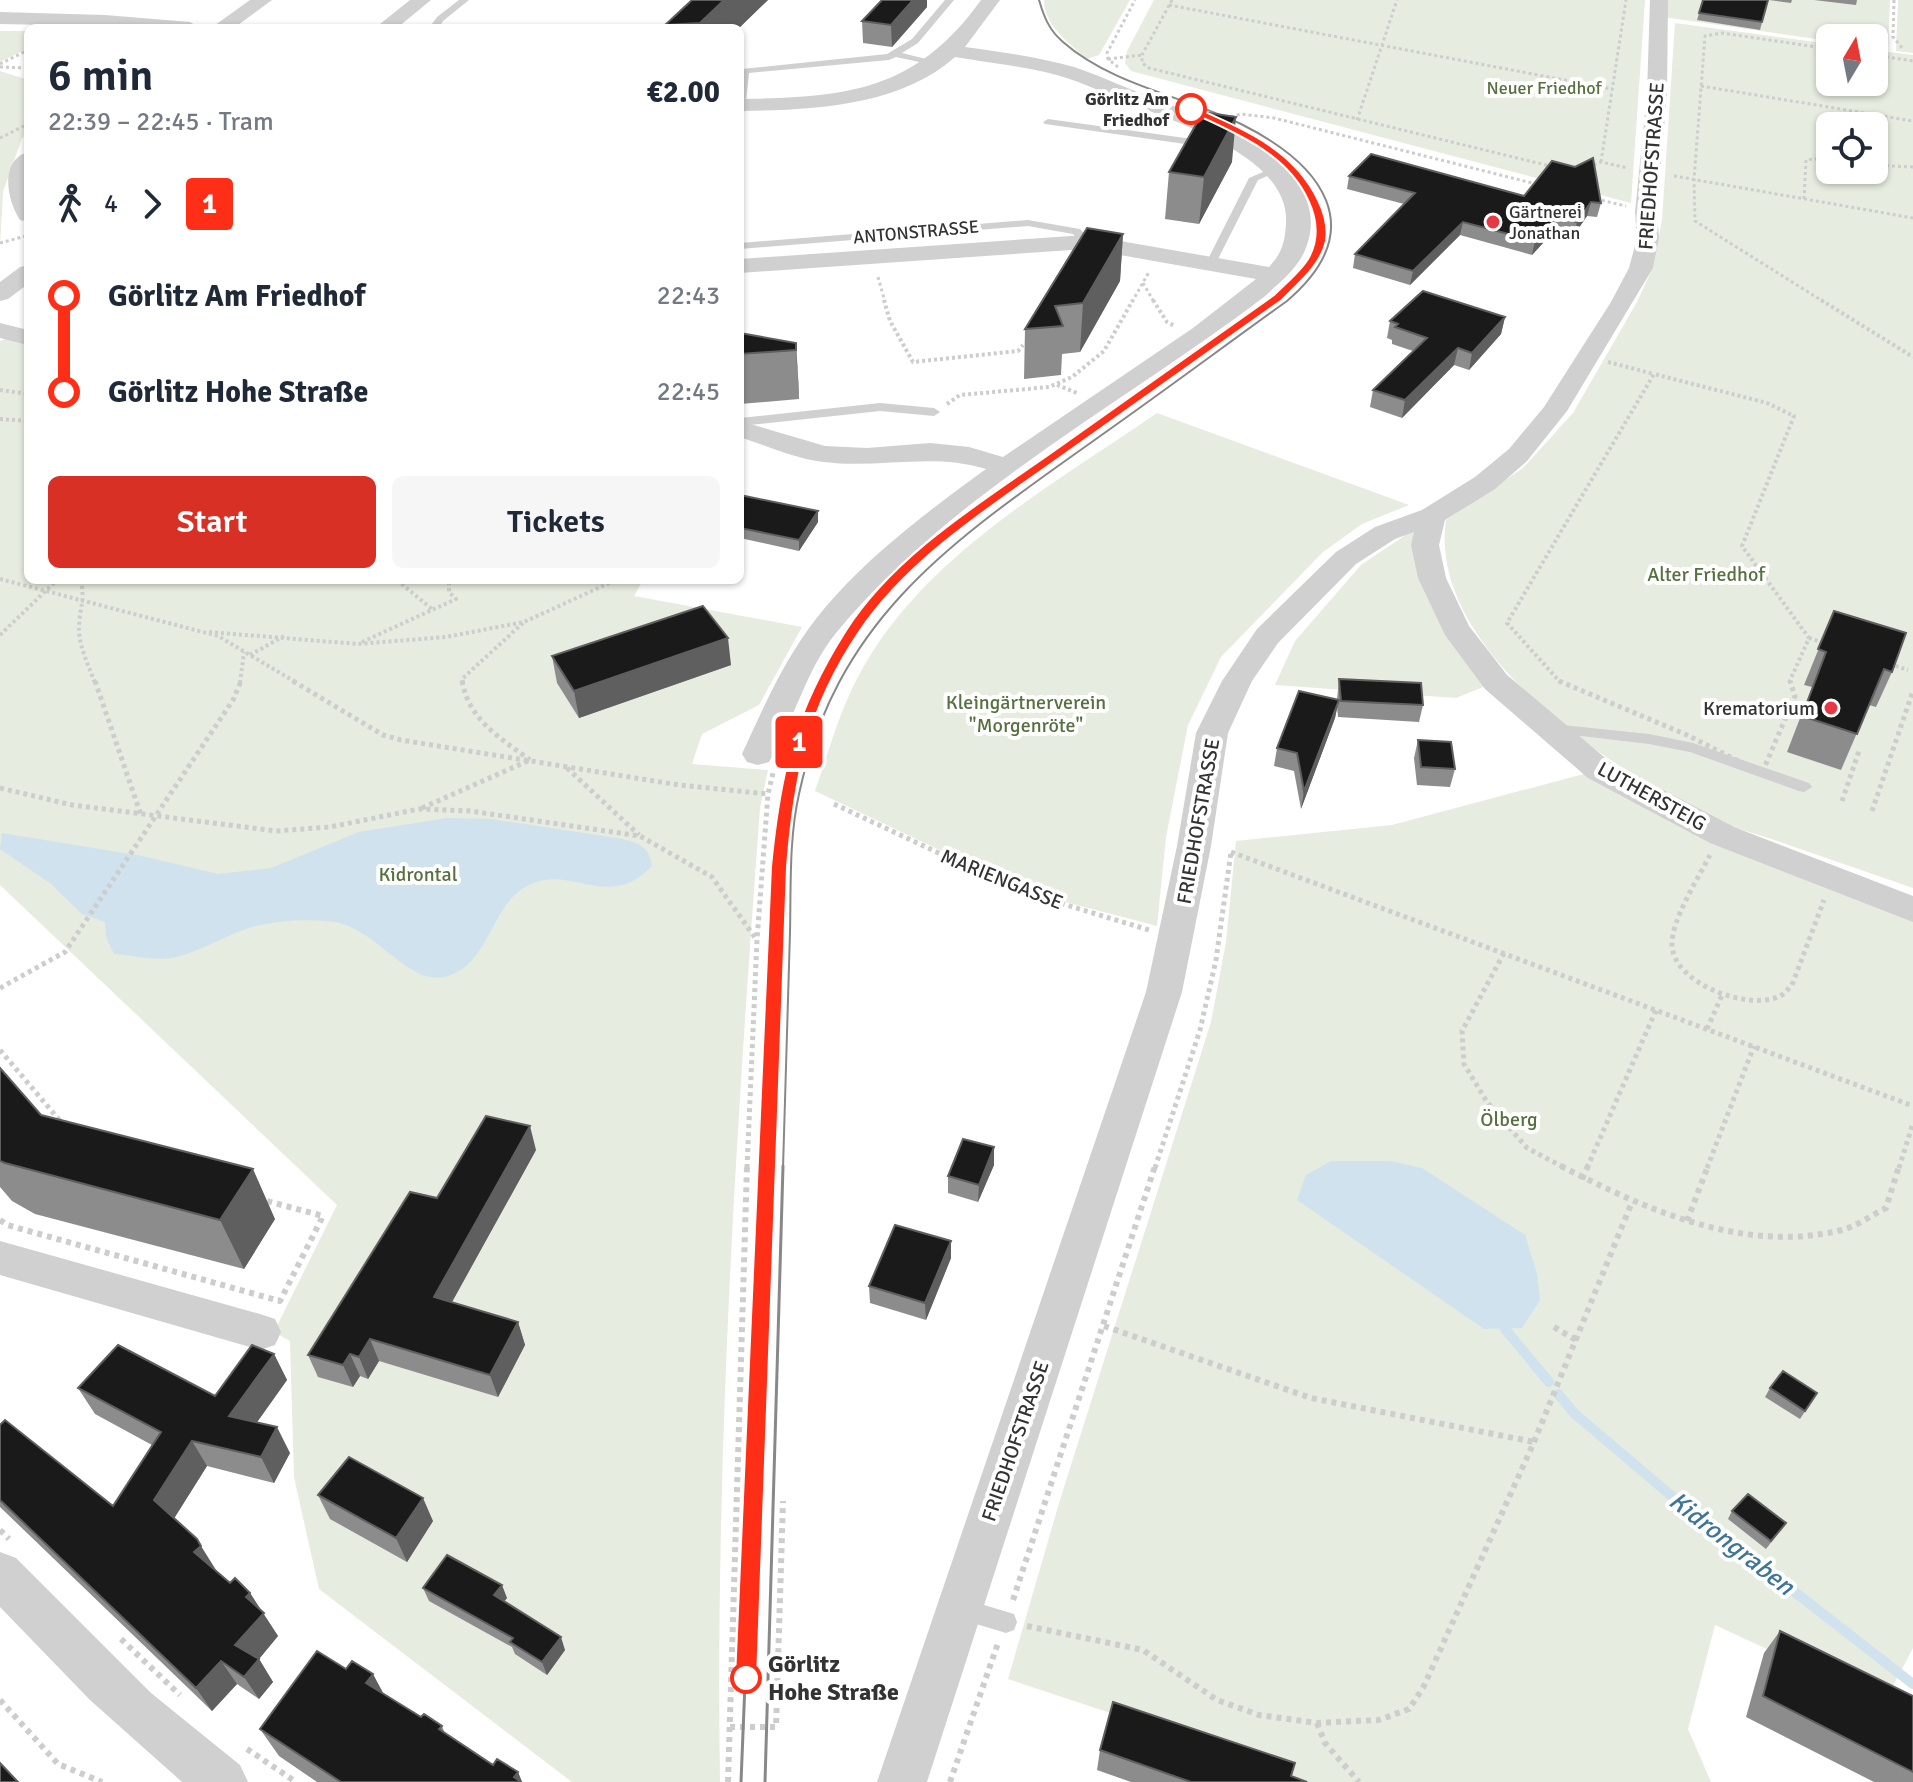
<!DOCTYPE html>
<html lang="en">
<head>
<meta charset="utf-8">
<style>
  body { margin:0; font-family:Signika,sans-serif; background:#f6f6f7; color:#1f2937; height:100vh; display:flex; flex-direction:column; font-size:30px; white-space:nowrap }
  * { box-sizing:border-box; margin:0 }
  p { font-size:26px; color:#747a83 }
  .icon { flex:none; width:44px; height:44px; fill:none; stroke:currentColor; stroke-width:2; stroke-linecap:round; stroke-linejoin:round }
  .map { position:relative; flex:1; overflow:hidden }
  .details { position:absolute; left:24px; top:24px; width:720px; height:560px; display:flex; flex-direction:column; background:#fff; border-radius:12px; box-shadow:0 2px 6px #0004 }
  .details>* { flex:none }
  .badge { padding:0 16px; border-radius:6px; font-size:28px; line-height:52px }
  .needle { width:52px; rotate:10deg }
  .fabs { position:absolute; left:1816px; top:24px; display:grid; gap:16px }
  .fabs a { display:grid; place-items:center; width:72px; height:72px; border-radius:12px; background:#fff; box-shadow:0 2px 6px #0004; font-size:40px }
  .map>.badge { position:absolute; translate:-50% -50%; box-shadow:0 0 0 4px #fff }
  .legs { display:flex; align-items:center; gap:12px; height:88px; padding:0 24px; font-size:26px }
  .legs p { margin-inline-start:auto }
  .head { display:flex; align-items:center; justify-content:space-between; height:136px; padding:0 24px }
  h1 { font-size:44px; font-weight:600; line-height:60px }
  .primary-button { display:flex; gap:16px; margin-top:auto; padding:16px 24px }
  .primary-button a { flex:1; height:92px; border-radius:12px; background:#d93025; color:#fff; font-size:32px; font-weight:600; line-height:92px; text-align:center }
  .primary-button a+a { background:#f6f6f7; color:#1f2937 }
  ul { padding:0 24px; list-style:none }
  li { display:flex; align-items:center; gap:28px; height:96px; font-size:30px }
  li i { display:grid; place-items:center; width:12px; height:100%; margin:0 10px; background:currentColor }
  li i::after { content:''; width:20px; height:20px; margin:-10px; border:6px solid; border-radius:50%; background:#fff }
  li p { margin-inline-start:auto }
  li:first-child i { background:linear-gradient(#0000 50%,currentColor 0) }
  li:last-child i { background:linear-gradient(currentColor 50%,#0000 0) }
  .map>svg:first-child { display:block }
</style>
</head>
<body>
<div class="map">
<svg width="1913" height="1782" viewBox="0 0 1913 1782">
  <rect width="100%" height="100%" fill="#fff"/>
  <path fill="#e6ecdf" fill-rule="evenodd" d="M1044,0H1130L1099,55L1087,59C1069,43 1044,25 1044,0Z
    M1154,0H1645L1631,203L1131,71L1125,63L1127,51Z
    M1665,0H1890L1888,50L1874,48V38H1830V41L1663,17Z
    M1898,0H1913V53L1896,51Z
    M1675,23L1830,44V82H1874V50L1913,55V888C1869,873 1824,857 1780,842C1757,834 1733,828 1711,818C1611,770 1427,649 1446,520L1523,468L1573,413L1637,302L1653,267L1662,220ZM1830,126H1874V170H1830Z
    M0,31H28V48L0,62Z
    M0,71L28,80V135L22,138L3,192L0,246Z
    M6,339L28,343V580H643L634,596L802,627L759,705L702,734L692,764L768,770L760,808C736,1132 715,1457 720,1782H572L319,1589L294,1477L290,1341L274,1332L337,1205L0,885V341Z
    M1157,413L1409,505L1362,524L1323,552L1221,657L1188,725L1166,837L1157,926L1054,899L986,872L815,791C830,748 841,705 864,666C929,553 1053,485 1157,413Z
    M1425,522L1420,544L1493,683L1456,698L1275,685L1295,641L1361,565Z
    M1595,771L1913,913V1648L1884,1703L1715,1625L1688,1729L1711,1782H1289L1165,1731L1008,1679L1060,1500L1211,1022L1226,942L1236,841L1392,825Z"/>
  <path fill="#cfe2ee" d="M447,818L491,819L623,839C641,844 649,847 652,866C607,913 571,862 527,886C490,905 489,968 444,977C406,985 375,924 327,921C301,919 268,921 243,930C218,939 189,958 162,959C147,959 130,955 114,954L106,937L105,922L82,914L51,884L0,849L2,833L142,856L218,874L271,868L359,832Z
    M1331,1161H1390L1422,1168L1525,1235L1537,1274L1540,1300L1522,1328L1484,1329L1297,1200L1306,1175Z"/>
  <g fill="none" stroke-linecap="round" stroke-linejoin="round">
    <path stroke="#cfe2ee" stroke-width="10" d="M1505,1329L1549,1382
      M1558,1394L1575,1414L1674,1498L1913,1684"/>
    <path stroke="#cdcdcd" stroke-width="3" stroke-dasharray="3 3" stroke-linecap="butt" d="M1172,0L1142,55V63L1149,68L1554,167
      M1894,0L1893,37L1903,49
      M1169,5L1612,89
      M1874,55L1913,61
      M1108,59L1142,55
      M0,64L28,50
      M0,67L28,68
      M1118,67L1108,59L1107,53L1135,0
      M1701,86L1913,121
      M1231,117L1241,114L1274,118L1540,185
      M1357,120L1397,0
      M0,138L28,124
      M1601,162L1626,0
      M1874,165L1913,167
      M1588,167L1601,162L1628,168
      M1674,176L1913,218
      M1596,199L1626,206
      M1804,199L1806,160L1830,157
      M0,243L26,236
      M878,277L885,302
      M1143,283L1154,302
      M1132,302L1149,272
      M1824,302L1695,221L1694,180L1705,36L1722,33L1830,49"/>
    <path stroke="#cdcdcd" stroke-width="4" stroke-dasharray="3 3" stroke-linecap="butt" d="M884,300L890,321L913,362L1018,351L1023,345
      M1153,300L1167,322L1175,326
      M1821,300L1913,357
      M1608,362L1654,374
      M1057,385L1077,393
      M0,390L28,394
      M947,404L960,395L1049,387L1072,377L1104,351L1133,300
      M0,419L28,421
      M0,579L218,636L297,683
      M81,580C85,602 80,606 79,626C78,645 89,666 95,683
      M397,580L433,610
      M209,632L358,644L446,637L524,622L616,580
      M0,635L57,580
      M1809,638L1827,644
      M362,642L456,599L449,592V582L477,580
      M250,655L284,636
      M1890,664L1908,670
      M240,683L244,652
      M463,683L462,679L523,623
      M1561,683L1507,623L1654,374L1767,403L1794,416L1742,546L1809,638L1789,683"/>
    <path stroke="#cdcdcd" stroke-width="5" stroke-dasharray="4 4" stroke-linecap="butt" d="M95,681L141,815
      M293,681L383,735L401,740L679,785L768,794
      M462,681C469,720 500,738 530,760
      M1559,681L1687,735L1762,773L1795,696L1790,681
      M567,768L639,835
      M0,788L72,805L276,831L330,827L419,809L470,811L640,836L712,877L756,939
      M1842,801L1859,751
      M834,804L1020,891L1149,930
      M422,808L530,760
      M1872,811L1913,691
      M1231,852L1913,1106
      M1710,855C1699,877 1670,922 1672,946C1675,984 1746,1010 1778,997C1784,995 1788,989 1792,985L1824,900
      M1504,953L1462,1031L1464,1064L1487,1102L1527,1148L1565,1168
      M0,988L65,952L233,700L241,681
      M1707,1029L1723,993
      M0,1050L61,1122
      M747,1168L757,940L768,794L773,773
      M1155,1168L1200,1030L1216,960L1231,852
      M1587,1168L1656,1010
      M1707,1168L1754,1046
      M1899,1168L1913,1123"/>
    <path stroke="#cdcdcd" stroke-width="6" stroke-dasharray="5 5" stroke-linecap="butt" d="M1561,1166C1647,1210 1744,1254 1842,1230C1857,1226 1872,1215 1886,1208L1899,1166
      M1582,1179L1588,1166
      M0,1220L7,1225L280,1301L323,1216L263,1200
      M1687,1221L1708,1166
      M1104,1326L1311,1398L1534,1442
      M1554,1327L1576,1340
      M0,1530L9,1539
      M1013,1600L1155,1166
      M1027,1626L1143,1650L1217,1700L1259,1715L1317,1723L1379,1720L1409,1709L1423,1688L1534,1442L1632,1202
      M121,1639L180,1695
      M0,1700L58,1764L102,1782
      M1317,1723L1325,1743L1359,1782
      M730,1727H776L783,1501
      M247,1749L296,1782
      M728,1782L747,1166
      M950,1782L998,1643"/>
    <path fill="#d0d0d0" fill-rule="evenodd" d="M459,0H469L443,21L439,28H429L437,17Z
      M945,0H954L918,43L902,53L938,62V66L896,57L889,60L749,73L745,111L740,114L742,69L887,54L912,39Z
      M1048,119L1185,138L1208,136L1213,139L1208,142L1185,144L1045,124L1043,122Z
      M1270,169L1279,171L1258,180L1216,263L1207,265L1206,263L1249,178Z
      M1028,220L1080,229L1091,242L1084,254H1076L1075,252L1080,242L1073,234L1028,226L740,249V243Z
      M880,403L934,408L940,412L934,416L880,411L740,426V418Z
      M1553,724L1649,734L1693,743L1809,783L1812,787L1804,792L1799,791L1690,752L1649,744L1548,732L1546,729Z
      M961,1598L1014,1614L1017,1622L1014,1630L1006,1633L953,1617L950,1609L953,1601Z"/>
    <path fill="#d0d0d0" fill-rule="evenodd" d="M250,0H272L234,28H211Z
      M410,0H431L397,28H375Z
      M981,0H1000L965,47C1001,52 1038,57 1074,67C1099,75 1123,87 1148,96C1204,118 1335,163 1307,245C1300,267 1280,282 1264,297C1122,405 951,493 836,633C805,671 795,720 769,762L758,765L747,762L742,754C761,713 779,671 805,634C848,571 924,514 986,469C932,452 879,469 824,462C796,459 767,446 740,437V421L825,446L867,448L930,443L969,447L1003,457L1193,328L1256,279L1086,249L740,273V259L1086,235L1269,267C1282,253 1285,242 1286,223C1290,159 1185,126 1137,106C1110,96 1085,83 1057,75C1024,66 989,63 955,57C899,107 811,110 740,111V99C847,97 915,92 981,0Z
      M1650,0H1668L1667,93L1657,212L1659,238L1653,268L1567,411L1527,461L1495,489L1445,520L1439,545L1446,578L1469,626L1507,675L1610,762L1734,827L1913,896V922L1710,843L1588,778L1485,689L1445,635L1418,578L1411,545L1414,532L1395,539L1356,564L1278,643L1252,681L1228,733L1211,846L1182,992L927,1782H877L1146,992L1177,846L1196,733L1222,681L1257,629L1336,552L1375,527L1422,510L1475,477L1509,449L1544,407L1611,302L1629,268L1637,238L1635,212L1647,93Z
      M0,12L105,15L190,22L200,28L0,24Z
      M28,152L26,186L28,222L20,220C6,199 0,160 28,152Z
      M28,265V284L8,299L0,301V282L20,267Z
      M0,323L28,330V345L0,338Z
      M0,1241L260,1314L275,1319L281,1332L275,1345L260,1350L0,1275Z
      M0,1552L16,1558L151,1693L240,1765L248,1782H182L90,1700L0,1607Z"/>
    <path stroke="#888" stroke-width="2" d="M1299,278C1319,252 1327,224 1312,194
      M766,1168C769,1077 772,985 778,894C782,846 781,796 796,750C817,685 850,635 893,583
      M783,1168C785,1089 788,1011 790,932C791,887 789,838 799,794C838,614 956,539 1096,439C1160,394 1223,347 1287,301C1371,229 1323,165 1241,124C1183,96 1112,85 1063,42C1049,30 1044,17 1039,0"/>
    <path stroke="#888" stroke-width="3" d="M741,1782L766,1166
      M765,1782L783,1166"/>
  </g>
  <path fill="#8c8c8c" d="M692,0H768L739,28H665V25Z
    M1703,0H1768L1760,30L1697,20Z
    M1769,0H1792L1791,3Z
    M1814,0H1857L1856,5Z
    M927,7L892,47L863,43L862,21Z
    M1232,162L1199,224L1165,219L1169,172Z
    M1349,176L1524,196L1601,203L1597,217L1587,216L1574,235L1554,231L1532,255L1460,235L1410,285L1353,268L1355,254L1404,204L1347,189Z
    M1123,234L1120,281L1080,352L1062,354L1061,375L1024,379L1025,329Z
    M1505,317L1501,334L1469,370L1454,365L1402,418L1370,407L1373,390L1413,351L1392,344V340L1387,338L1390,321Z
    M740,333L796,343L799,399L740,404Z
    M740,495L818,522L799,551L740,538Z
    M1834,611L1892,672L1876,707L1869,705L1841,770L1787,752L1812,687L1804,685Z
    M552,656L731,665L579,718L557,683Z
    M1339,679L1423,705L1419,722L1338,717L1337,707L1335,718L1301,809L1294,771L1274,766L1277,748L1337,700Z
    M1418,740L1455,769L1450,787L1417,785L1414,758Z
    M0,1068L41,1115L275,1219L244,1269L35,1214L12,1201L0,1187Z
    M994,1147V1165L978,1202L948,1193V1176Z
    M536,1150L452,1302L518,1322L525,1345L498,1397L379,1361L368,1379L360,1376L353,1387L318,1377L308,1355L437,1198Z
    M951,1258L926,1320L870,1303L869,1286Z
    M274,1354L287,1380L257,1422L290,1453L274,1483L207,1466L174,1518L216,1570L230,1583L250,1593L278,1636L259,1659L273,1682L259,1699L237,1684L212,1711L0,1507V1425L113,1506L152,1445L95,1414L78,1388L215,1396Z
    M1770,1388L1817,1393L1800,1419L1765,1397Z
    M318,1495L433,1521L407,1562L330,1519Z
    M1732,1511L1786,1523L1766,1549L1728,1519Z
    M423,1588L507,1598L504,1601L565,1650L547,1675L515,1654L512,1647L429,1601Z
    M1780,1631L1913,1696V1782H1874L1746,1717L1764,1653Z
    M384,1694L421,1717L442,1726L445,1734L493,1765L518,1772L522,1782H317L279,1756L260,1729Z
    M1100,1750L1291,1776L1307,1782H1131L1097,1770Z"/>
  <path fill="#5f5f5f" d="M724,0H768L739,28H700V23Z
    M913,0H927V7L892,47L891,25Z
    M1236,117L1232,162L1199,224L1204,177Z
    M1591,202L1587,216L1574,235L1577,222Z
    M1558,217L1554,231L1532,255L1535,241Z
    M1463,222L1460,235L1410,285L1413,271Z
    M1123,234L1120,281L1080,352L1083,303Z
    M1505,317L1501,334L1469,370L1472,353Z
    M796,343L799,392V399L796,350Z
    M1458,348L1454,365L1402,418L1405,400Z
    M818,511V522L799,551V540Z
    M728,638L731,665L579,718L574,691Z
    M1339,700L1335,718L1301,809L1304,791Z
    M530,1126L536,1150L442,1320L434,1297Z
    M994,1147V1165L978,1202L979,1185Z
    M253,1169L275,1219L244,1269L220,1220Z
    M951,1241V1258L926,1320L925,1303Z
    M518,1322L525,1345L498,1397L490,1375Z
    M370,1339L379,1361L368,1379L359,1357Z
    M274,1354L287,1380L243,1442L229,1416Z
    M350,1354L360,1376L353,1387L343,1365Z
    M277,1427L290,1453L274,1483L261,1457Z
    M192,1441L207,1466L170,1525L154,1500Z
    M423,1498L433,1521L407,1562L396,1538Z
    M201,1546L216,1570L194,1552Z
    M502,1585L507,1598L499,1608L494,1595Z
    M250,1593L278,1636L259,1659L273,1682L259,1699L244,1677L235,1645L246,1597Z
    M561,1637L565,1650L547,1675L542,1662Z
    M221,1661L237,1684L212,1711L196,1688Z
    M373,1674L388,1702L366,1683Z
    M518,1772L522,1782L514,1777Z"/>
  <path fill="#1a1a1a" stroke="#5f5f5f" stroke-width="2" d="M692,0H724L700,23L665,25Z
    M882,0H913L891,25L862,21Z
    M1703,0H1768L1762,22L1699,13Z
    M1203,112L1236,117L1204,177L1169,172Z
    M1371,154L1524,196L1552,161L1575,167L1593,158L1601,203L1591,202L1577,222L1558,217L1535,241L1463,222L1413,271L1355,254L1415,193L1349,176Z
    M1087,228L1123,234L1083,303L1055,306L1063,326L1025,329Z
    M1423,291L1505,317L1472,353L1458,348L1405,400L1373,390L1427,338L1395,327L1398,324L1390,321Z
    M740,333L796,343V350L740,354Z
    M740,495L818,511L799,540L740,528Z
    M703,606L728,638L574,691L552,656Z
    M1834,611L1906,633L1892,672L1884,669L1857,734L1802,716L1826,652L1818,649Z
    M1339,679L1421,683L1423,705L1341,701Z
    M1299,691L1339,700L1304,791L1297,753L1277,748Z
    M1418,740L1451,742L1455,769L1421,767Z
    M0,1068L41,1115L253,1169L220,1220L5,1163L0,1161Z
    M486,1116L530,1126L434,1297L518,1322L490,1375L370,1339L359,1357L350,1354L343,1365L308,1355L410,1192L437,1198Z
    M963,1139L994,1147L979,1185L948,1176Z
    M895,1225L951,1241L925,1303L869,1286Z
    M118,1345L215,1396L252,1345L274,1354L229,1416L277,1427L261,1457L192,1441L154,1500L197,1539L201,1546L194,1552L230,1583L235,1578L250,1593L246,1597L264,1613L235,1645L259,1659L244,1677L221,1661L196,1688L0,1500V1425L5,1420L113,1506L161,1432L78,1388Z
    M1783,1371L1817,1393L1805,1411L1770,1388Z
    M349,1457L423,1498L396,1538L318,1495Z
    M1748,1494L1786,1523L1771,1541L1732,1511Z
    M447,1555L502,1585L494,1595L561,1637L542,1662L510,1642L513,1638L423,1588Z
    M1780,1631L1913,1696V1772L1763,1696Z
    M317,1651L346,1669L352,1661L373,1674L366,1683L421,1717L424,1714L442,1726L439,1729L493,1765L497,1759L518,1772L514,1777L521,1782H341L260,1729Z
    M1113,1702L1295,1763L1291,1776L1307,1782H1191L1100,1750Z
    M0,1763L18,1782H0Z"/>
  <path fill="#ff2e17" stroke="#fff" stroke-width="2" d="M1188,107H1194C1243,129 1294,149 1318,200C1324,212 1328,227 1326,241C1321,265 1298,283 1282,300C1208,352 1134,405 1059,458C989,508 908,559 859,632C807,709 794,777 787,867L757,1678L753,1686L746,1689L738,1686L735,1678L771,867C780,773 794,713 845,632C893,556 978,504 1051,453C1125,400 1200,348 1274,295C1285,284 1300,272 1308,259C1319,240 1317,219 1308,200C1286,152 1233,132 1188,111Z"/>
  <g fill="#fff" stroke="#ff2e17" stroke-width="4">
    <circle cx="1191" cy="109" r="14"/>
    <circle cx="746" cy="1678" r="14"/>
  </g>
  <g fill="#e63946" stroke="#fff" stroke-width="3">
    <circle cx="1493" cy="222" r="8"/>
    <circle cx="1831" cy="708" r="8"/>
  </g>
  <g text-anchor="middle" stroke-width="8" stroke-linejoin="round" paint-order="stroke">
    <g font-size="18" fill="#56703f" stroke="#fff">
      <text x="1544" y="94">Neuer Friedhof</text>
    </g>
    <g font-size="18" font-weight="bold" fill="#333" stroke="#fff" text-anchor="end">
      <text x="1169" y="105">Görlitz Am<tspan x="1169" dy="21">Friedhof</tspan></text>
    </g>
    <g font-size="18" fill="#333" stroke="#fff" text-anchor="start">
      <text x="1509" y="218">Gärtnerei<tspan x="1509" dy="21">Jonathan</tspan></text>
    </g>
    <g font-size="18" fill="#333" stroke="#fff">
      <text transform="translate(916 232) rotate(-5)" y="6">ANTONSTRASSE</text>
    </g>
    <g font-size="20" fill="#333" stroke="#fff">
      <text transform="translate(1651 166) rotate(-86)" y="7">FRIEDHOFSTRASSE</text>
      <text transform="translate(1652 796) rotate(29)" y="7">LUTHERSTEIG</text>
      <text transform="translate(1198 821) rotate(-80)" y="7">FRIEDHOFSTRASSE</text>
      <text transform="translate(1002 879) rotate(22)" y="7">MARIENGASSE</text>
      <text transform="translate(1015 1441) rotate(-71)" y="7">FRIEDHOFSTRASSE</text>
    </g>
    <g font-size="20" fill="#56703f" stroke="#fff">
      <text x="1706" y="581">Alter Friedhof</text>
      <text x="1026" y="709">Kleingärtnerverein<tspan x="1026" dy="23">"Morgenröte"</tspan></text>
      <text x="418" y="881">Kidrontal</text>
      <text x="1509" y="1126">Ölberg</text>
    </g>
    <g font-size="20" fill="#333" stroke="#fff" text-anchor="end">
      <text x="1815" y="715">Krematorium</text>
    </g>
    <g font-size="24" font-weight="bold" fill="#333" stroke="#fff" text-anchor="start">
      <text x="768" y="1672">Görlitz<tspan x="768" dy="28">Hohe Straße</tspan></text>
    </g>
    <g font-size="26" font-style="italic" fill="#3f7597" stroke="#fff">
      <text transform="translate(1732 1543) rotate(38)" y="9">Kidrongraben</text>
    </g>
  </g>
</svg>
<div class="fabs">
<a><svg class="needle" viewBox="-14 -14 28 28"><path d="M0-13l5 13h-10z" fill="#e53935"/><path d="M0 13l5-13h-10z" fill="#747a83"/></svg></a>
<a><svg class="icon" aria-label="locate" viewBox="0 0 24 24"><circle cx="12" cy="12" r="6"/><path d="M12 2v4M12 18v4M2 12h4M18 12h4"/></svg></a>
</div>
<b class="badge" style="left:799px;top:742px;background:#ff2e17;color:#fff">1</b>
<section class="details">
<div class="head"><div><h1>6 min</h1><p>22:39 – 22:45 · Tram</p></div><b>€2.00</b></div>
<div class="legs"><svg class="icon" aria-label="walk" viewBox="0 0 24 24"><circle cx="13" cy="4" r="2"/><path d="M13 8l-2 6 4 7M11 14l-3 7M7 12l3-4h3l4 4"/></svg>4<svg class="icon" aria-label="forward" viewBox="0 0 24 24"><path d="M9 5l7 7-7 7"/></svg><b class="badge" style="background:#ff2e17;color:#fff">1</b></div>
<ul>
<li><i style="color:#ff2e17"></i><b>Görlitz Am Friedhof</b><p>22:43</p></li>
<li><i style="color:#ff2e17"></i><b>Görlitz Hohe Straße</b><p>22:45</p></li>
</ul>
<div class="primary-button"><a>Start</a><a>Tickets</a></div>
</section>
</div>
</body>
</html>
